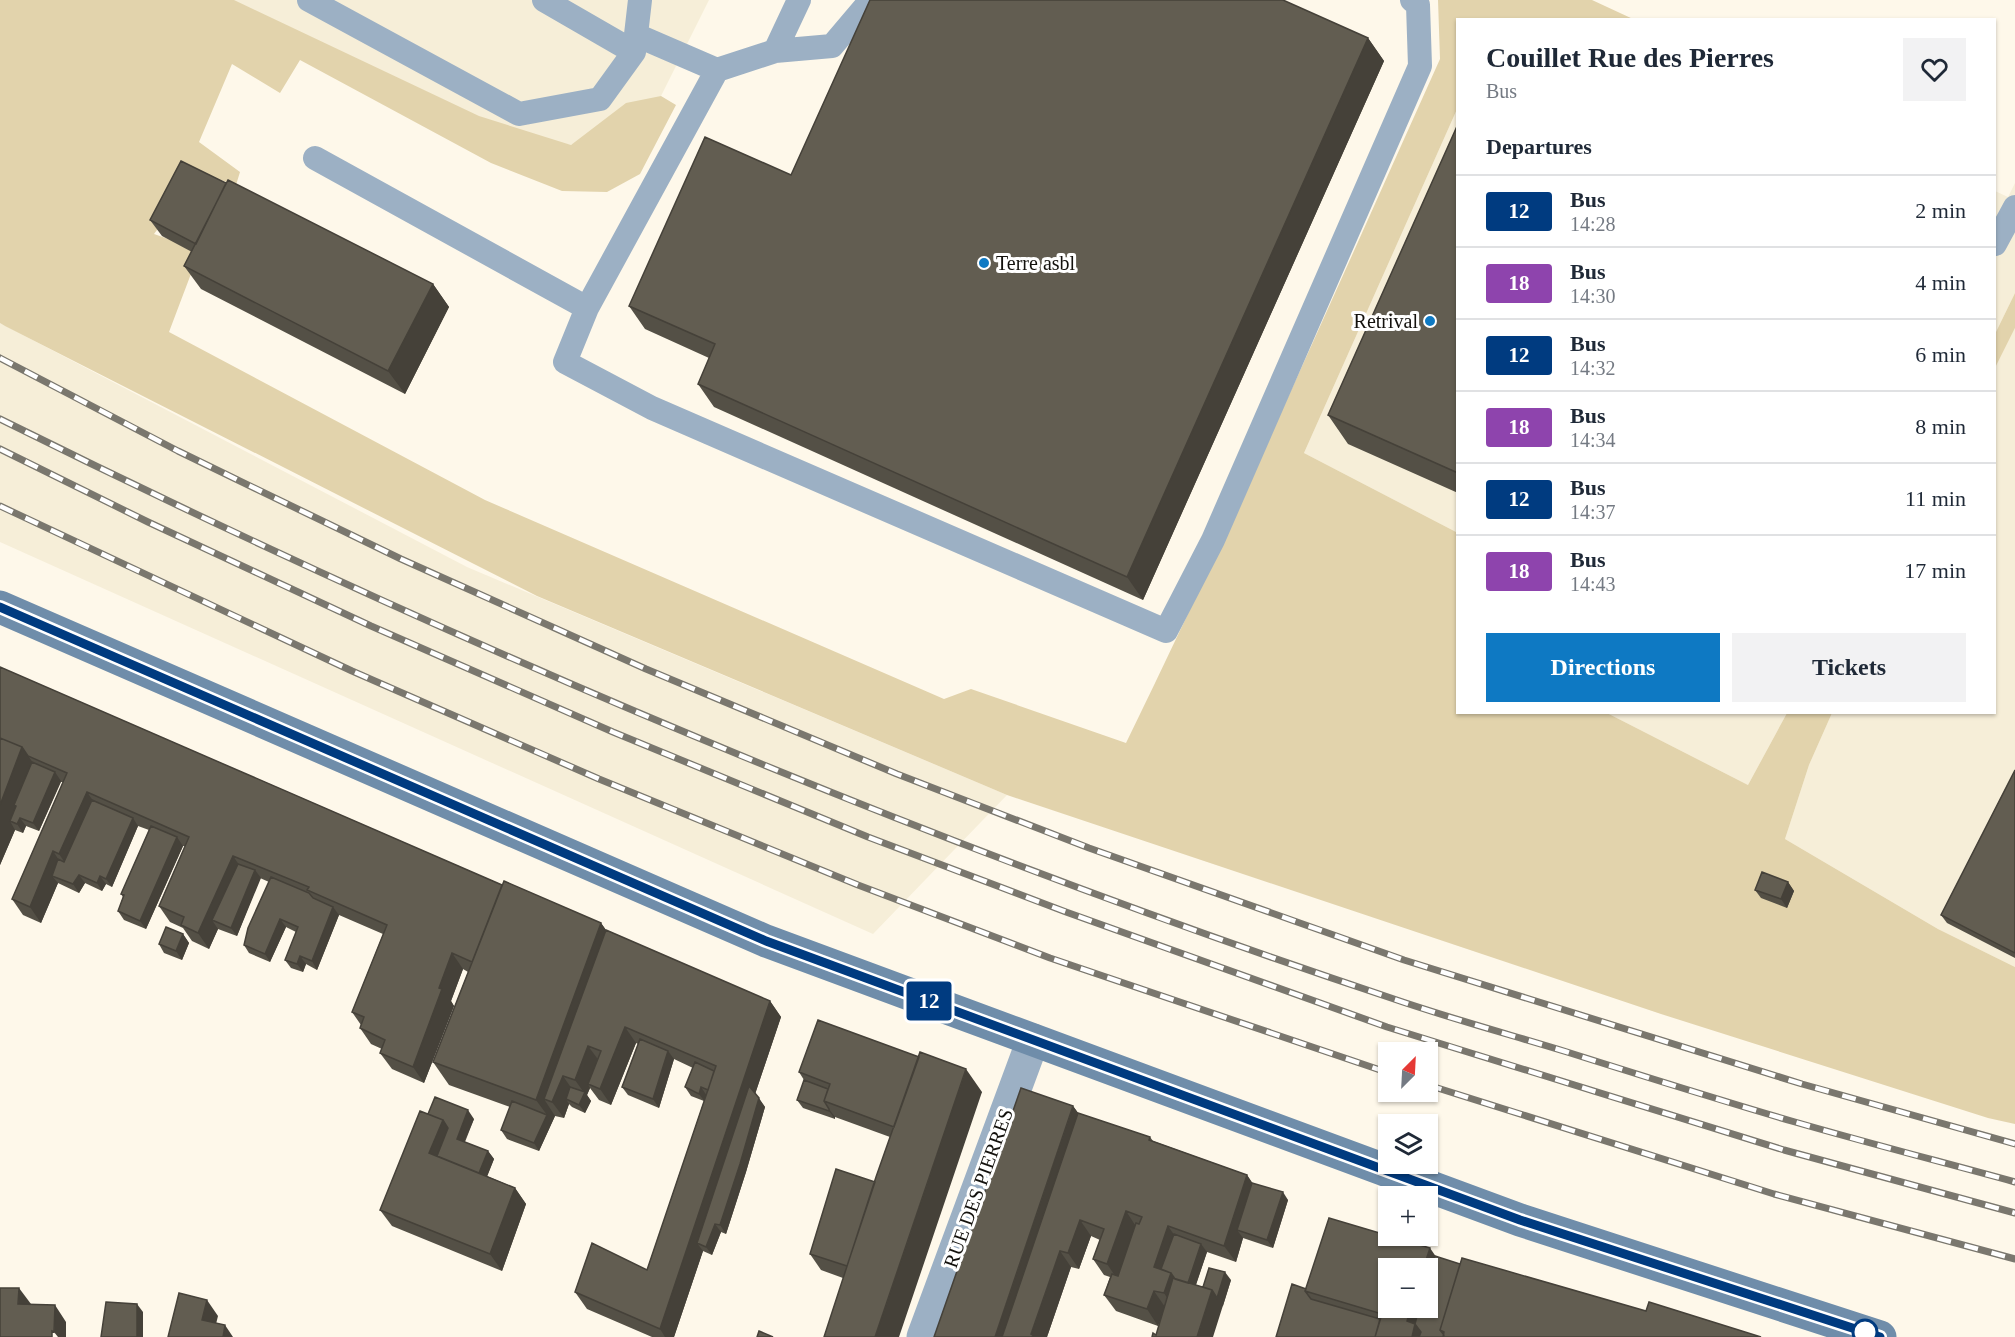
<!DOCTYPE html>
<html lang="en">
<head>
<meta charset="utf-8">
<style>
  body { margin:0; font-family:Georgia,serif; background:#f2f2f3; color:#1f2937; height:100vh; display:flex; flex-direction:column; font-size:22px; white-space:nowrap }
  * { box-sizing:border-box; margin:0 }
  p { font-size:20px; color:#747a83 }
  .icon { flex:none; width:33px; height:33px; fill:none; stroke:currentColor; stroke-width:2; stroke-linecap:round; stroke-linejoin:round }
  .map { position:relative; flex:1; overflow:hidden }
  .details { position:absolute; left:1456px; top:18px; width:540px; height:696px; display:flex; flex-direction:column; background:#fff; border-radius:0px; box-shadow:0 2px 4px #0004 }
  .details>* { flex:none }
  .badge { padding:0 12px; border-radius:4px; font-size:21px; line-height:39px }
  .needle { width:39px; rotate:24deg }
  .fabs { position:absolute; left:1378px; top:1042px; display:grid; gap:12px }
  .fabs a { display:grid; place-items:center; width:60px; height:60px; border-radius:0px; background:#fff; box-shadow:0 2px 4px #0004; font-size:30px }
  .map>.badge { position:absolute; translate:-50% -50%; box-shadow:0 0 0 3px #fff }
  h2 { padding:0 30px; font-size:22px; line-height:54px }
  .round { display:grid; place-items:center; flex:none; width:63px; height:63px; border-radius:0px; background:#f2f2f3 }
  .head { display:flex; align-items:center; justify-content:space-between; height:102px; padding:0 30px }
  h1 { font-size:28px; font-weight:700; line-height:45px }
  .button { display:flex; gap:12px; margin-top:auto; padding:12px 30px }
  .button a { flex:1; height:69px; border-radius:0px; background:#0e79c3; color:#fff; font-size:24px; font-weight:700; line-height:69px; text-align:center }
  .button a+a { background:#f2f2f3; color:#1f2937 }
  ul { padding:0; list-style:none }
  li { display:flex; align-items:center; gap:18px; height:72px; padding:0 30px; border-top:2px solid #e0e1e3 }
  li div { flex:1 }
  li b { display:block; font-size:22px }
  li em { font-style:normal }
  li .badge { min-width:66px; font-weight:700; text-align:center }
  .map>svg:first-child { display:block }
</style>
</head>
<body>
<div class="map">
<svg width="2015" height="1337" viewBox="0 0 2015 1337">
  <rect width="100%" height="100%" fill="#fef8ea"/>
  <path fill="#f6eed8" d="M231,0H709L661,96L571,145L481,127Z
    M1458,107V533L1304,453Z
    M2015,183V293L1995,334V191L2008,197Z
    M0,323L467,567L1007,795L873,934L0,542Z
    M2015,328V967L1938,929L1785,839L1809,765L1832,713L1995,712V368Z
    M1607,713H1787L1748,785Z"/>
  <path fill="#e2d3ac" d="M0,0H234L479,116L571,145L626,103L661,96L676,105L640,174L607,192L562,191L491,163L300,60L280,93L232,64L199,142L240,172L236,185L199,173L154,234L200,250L169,332L485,500L944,699L971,689L1126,743C1236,518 1337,288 1440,59L1438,0H1592L1633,19L1458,20V107L1304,453L1458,533V712L1607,713L1748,785L1787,713H1832L1809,765L1785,839L1938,929L2015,967V1124L1988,1118L1661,1014L1007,795L537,596L5,326L0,323Z
    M2015,293V328L1995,368V334Z"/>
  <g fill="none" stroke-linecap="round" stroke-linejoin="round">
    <path stroke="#9cb0c4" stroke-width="24" d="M309,0L519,114L600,99L634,52L640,0
      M544,0L634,52
      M775,51L832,46L871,0
      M717,70L775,51L799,0
      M315,158L587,308L717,70L636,35
      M1995,244L2015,207
      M587,308L565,362L652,408L1166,631L1213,540L1420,66L1418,5L1412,0"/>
    <path stroke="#9cb0c4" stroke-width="33" d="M923,1337L1033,1040"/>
    <path stroke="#6f8daa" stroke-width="33" d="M0,607L766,941L1520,1220L1880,1337"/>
    <g stroke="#7a776e" stroke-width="7">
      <path id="rail" d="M0,358L178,451L401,559L646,669L897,774L1089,848L1404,960L1802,1084L2015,1144
        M0,419C450,642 914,839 1391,998C1449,1018 1508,1034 1567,1052C1643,1076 1719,1100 1795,1122C1868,1143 1942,1162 2015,1182
        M0,449L148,522L371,626L613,732L868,837L1066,912L1387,1027L1784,1150L2015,1213
        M0,506L352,671L599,779L858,885L1050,958L1389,1073
        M1428,1085L1774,1194L2015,1259"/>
    </g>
    <use href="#rail" stroke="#fff" stroke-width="4.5" stroke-dasharray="14" stroke-linecap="butt"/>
  </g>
  <path fill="#545046" d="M1368,38L1384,61L1143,600L714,407L698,384L709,358L645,329L629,306L791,175Z
    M1458,124V493L1348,444L1328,415Z
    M150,220L433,284L449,307L405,394L201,289L184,266L192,252L162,236Z
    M0,667L502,885L601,923L606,930L770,1001L781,1017L755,1094L765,1107L746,1172L726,1234L721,1232L712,1255L703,1251L674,1337H652L587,1309L575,1292L647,1270L704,1101L691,1096L685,1087L693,1068L674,1059L659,1108L628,1095L622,1087L638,1044L636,1043L611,1105L599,1100L590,1088L587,1095L591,1101L585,1113L572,1107L569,1104L564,1118L555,1116L539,1151L507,1139L501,1130L510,1107L449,1085L433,1062L468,972L463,969L451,1001L454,1006L424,1083L392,1069L380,1053L382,1049L371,1044L360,1028L361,1025L352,1012L383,934L339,915L317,970L306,964L303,972L291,968L285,960L296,932L286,927L270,962L249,953L244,945L269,882L260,878L237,936L218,929L209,949L192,941L183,928L170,922L159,906L185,846H183L146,929L124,920L118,911L123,897L121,894L149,830L138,826L112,887L106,884L102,891L85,883L79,893L58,883L41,923L23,915L12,899L63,782H61L39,831L26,826L23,833L15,830L0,865Z
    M2015,770V958L1947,923L1941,915Z
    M1788,882L1794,891L1787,908L1761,898L1755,890Z
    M183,934L189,943L182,960L164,953L159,944Z
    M799,1072L982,1092L843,1278L821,1270L810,1254L875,1182L890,1137L835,1117V1119L803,1108L797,1100L804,1080Z
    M1073,1106L1078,1113L1150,1137L1153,1141L1247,1175L1252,1183L1288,1200L1273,1248L1243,1238L1236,1262L1207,1252L1196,1285L1203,1287L1231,1280L1223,1306L1156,1335L1163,1314L1158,1326L1116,1311L1104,1295L1110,1277L1104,1275L1093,1259L1100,1240L1091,1236L1079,1269L1071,1267L1047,1337Z
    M428,1114L474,1119L465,1142L488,1151L494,1159L487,1176L515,1188L526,1204L502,1271L392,1226L380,1210Z
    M1460,1264L1646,1311L1761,1337H1276L1306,1289Z"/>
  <path fill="#454139" d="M1368,38L1384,61L1143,600L1127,577Z
    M433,284L449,307L405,394L388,371Z
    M22,747L38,770L20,818L26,826L23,833L17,824L10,821L15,830L0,865V805Z
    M55,772L61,781L39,831L33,823Z
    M87,792L98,808L70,870L59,854Z
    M133,818L138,826L112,887L106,879Z
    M177,837L183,846L146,929L140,921Z
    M53,851L64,868L52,876L58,883L41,923L30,907Z
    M233,856L244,872L212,920L218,929L209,949L198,933Z
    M255,870L261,878L237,936L231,928Z
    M79,875L85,883L79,893L73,884Z
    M100,876L106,884L102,891L97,883Z
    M1788,882L1794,891L1787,908L1781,899Z
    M333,907L339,915L317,970L312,961Z
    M280,919L286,927L270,962L265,954Z
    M601,923L617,946L563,1076L574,1092L566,1099L569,1104L564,1118L552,1102L544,1099L555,1116L539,1151L534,1143L547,1115L536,1100Z
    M183,934L189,943L182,960L176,951Z
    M452,953L463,969L451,1001L454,1006L424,1083L413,1067L439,988Z
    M300,956L306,964L303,972L297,964Z
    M770,1001L781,1017L704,1246L697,1243L703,1251L674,1337H665L660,1329Z
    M625,1027L636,1043L611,1105L600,1089Z
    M588,1046L600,1062L588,1084L590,1088L587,1095L591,1101L585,1113L579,1105L585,1094L575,1080Z
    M668,1051L674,1059L659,1108L653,1099Z
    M966,1069L982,1092L899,1337H875Z
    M701,1087L707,1096L705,1102L699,1094Z
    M759,1098L765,1107L746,1172L726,1234L720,1225Z
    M1073,1106L1090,1129L1019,1337H995Z
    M829,1109L835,1117V1119L829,1111Z
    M468,1110L474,1119L462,1147L457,1139Z
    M443,1120L454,1136L443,1164L429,1153Z
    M488,1151L494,1159L483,1187L477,1178Z
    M1247,1175L1258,1191L1237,1230L1243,1238L1236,1262L1224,1246Z
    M515,1188L526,1204L502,1271L490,1254Z
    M1283,1192L1288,1200L1273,1248L1267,1240Z
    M1126,1211L1137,1228L1118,1280L1107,1264Z
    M1080,1220L1091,1236L1079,1269L1068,1253Z
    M715,1224L721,1232L712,1255L706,1247Z
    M1168,1226L1179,1242L1167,1277L1154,1267Z
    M1201,1244L1207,1252L1193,1293L1188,1285Z
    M1430,1248L1441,1264L1428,1307V1269H1423Z
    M1060,1251L1071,1267L1047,1337H1032L1031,1334Z
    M1225,1272L1231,1280L1213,1337H1197L1212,1290Z
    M1171,1273L1182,1289L1175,1310L1164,1293Z
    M19,1288L31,1304L29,1321L18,1304Z
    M1154,1291L1165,1307L1158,1326L1147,1309Z
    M207,1300L218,1316L213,1336L202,1320Z
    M137,1304L143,1312V1337H137Z
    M55,1305L66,1322V1337H58L54,1332Z
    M1411,1308H1428L1424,1337H1412L1407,1321Z
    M225,1325L233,1337H223Z"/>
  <path fill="#625d51" stroke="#454139" stroke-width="1.5" d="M870,0H1283L1368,38L1127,577L698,384L715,344L629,306L705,137L791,175Z
    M1458,124V473L1328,415Z
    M181,161L226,183L196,244L150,220Z
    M228,180L433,284L388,371L184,266Z
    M0,667L502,885L472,962L452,953L439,988L442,989L413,1067L380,1053L385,1040L360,1028L364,1017L352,1012L387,925L307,890L309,887L233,856L198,933L181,925L184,917L159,906L189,837L87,792L59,854L53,851L30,907L12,899L67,773L28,756L22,747L0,738Z
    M0,738L22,747L0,805Z
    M32,762L55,772L33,823L20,818L17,824L10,821L16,806L14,805Z
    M2015,770V953L1941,915Z
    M92,800L133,818L106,879L100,876L97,883L79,875L73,884L52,876L58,859L64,862Z
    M151,826L177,837L140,921L118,911L124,895L121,894Z
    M238,864L255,870L231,928L212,920Z
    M1762,872L1788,882L1781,899L1755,890Z
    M271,877L309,893L313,898L333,907L312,961L300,956L297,964L285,960L298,927L280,919L265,954L244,945L248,928Z
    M504,881L601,923L536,1100L433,1062Z
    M166,927L183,934L176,951L159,944Z
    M606,930L770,1001L660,1329L575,1292L592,1243L647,1270L716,1066L625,1027L600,1089L588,1084L601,1051L588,1046L575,1080L563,1076L552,1102L544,1099Z
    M818,1020L919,1057L894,1127L824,1101L830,1084L799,1072Z
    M640,1039L668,1051L653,1099L622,1087Z
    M920,1052L966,1069L875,1337H824L876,1177Z
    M695,1062L714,1071L708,1090L701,1087L699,1094L685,1087Z
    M804,1080L828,1089L824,1101L829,1109V1111L797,1100Z
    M749,1086L759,1098L740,1164L720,1225L715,1224L706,1247L697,1243Z
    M570,1087L585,1092L579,1105L566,1099Z
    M1021,1088L1073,1106L995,1337H934Z
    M435,1097L468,1110L457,1139L488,1151L479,1173L437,1156L448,1128L443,1120L428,1114Z
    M512,1101L547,1115L534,1143L501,1130Z
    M420,1111L443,1120L429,1153L515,1188L490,1254L380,1210Z
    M1078,1113L1150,1137L1149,1140L1247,1175L1224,1246L1168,1226L1154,1267L1171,1273L1164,1293L1154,1291L1147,1309L1104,1295L1112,1274L1118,1276L1136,1223L1139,1224L1142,1217L1126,1211L1107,1264L1093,1259L1104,1229L1080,1220L1068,1253L1060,1251L1031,1334L1033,1335L1032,1337H1002Z
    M836,1169L875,1182L847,1266L810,1254Z
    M1252,1183L1283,1192L1267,1240L1237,1230Z
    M1329,1218L1430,1248L1423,1269H1389V1308H1411L1407,1321L1415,1324L1412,1337H1375L1382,1314L1305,1291Z
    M1174,1234L1201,1244L1188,1283L1175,1279L1171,1273L1161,1269Z
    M1435,1256L1460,1264L1440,1330L1444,1335L1443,1337H1419L1421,1332L1415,1324L1419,1308H1428V1279Z
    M1462,1258L1646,1311L1649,1302L1761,1337H1443L1444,1332L1440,1330Z
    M1209,1268L1225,1272L1217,1298L1212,1290L1203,1287Z
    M1173,1278L1212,1290L1197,1337H1152L1153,1333L1156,1335Z
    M1292,1284L1306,1289L1305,1291L1311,1299L1380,1319L1375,1337H1276Z
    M0,1288H19L18,1304L55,1305L54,1332L52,1331V1337H0Z
    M179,1293L207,1300L202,1320L225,1325L223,1337H168Z
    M106,1302L137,1304V1337H101Z
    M759,1331L773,1337H757Z"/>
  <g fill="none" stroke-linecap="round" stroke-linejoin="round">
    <g stroke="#fff" stroke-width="14">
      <path id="line" d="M0,607L766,941L1520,1220L1880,1337"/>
    </g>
    <use href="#line" stroke="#003b80" stroke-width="9"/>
  </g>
  <g fill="#0e79c3" stroke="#fff" stroke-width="2">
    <circle cx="984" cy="263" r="6"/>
    <circle cx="1430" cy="321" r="6"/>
  </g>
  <circle fill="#fff" stroke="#003b80" stroke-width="3" cx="1865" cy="1332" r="12"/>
  <g text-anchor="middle" stroke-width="6" stroke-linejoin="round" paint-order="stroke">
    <g font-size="20" fill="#13110d" stroke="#fff" text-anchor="start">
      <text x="996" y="270">Terre asbl</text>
      <text x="1418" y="328" text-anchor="end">Retrival</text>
    </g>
    <g font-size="20" fill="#13110d" stroke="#fff">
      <text transform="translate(978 1188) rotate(-70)" y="7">RUE DES PIERRES</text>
    </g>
  </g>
</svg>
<div class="fabs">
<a><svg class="needle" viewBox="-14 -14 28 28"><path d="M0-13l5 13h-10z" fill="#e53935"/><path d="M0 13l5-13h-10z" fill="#747a83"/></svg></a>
<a><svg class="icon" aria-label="layers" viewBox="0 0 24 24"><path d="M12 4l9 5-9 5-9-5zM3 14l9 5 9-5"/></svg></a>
<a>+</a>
<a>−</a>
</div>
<b class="badge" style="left:929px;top:1001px;background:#003b80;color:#fff">12</b>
<section class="details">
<div class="head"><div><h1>Couillet Rue des Pierres</h1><p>Bus</p></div><a class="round"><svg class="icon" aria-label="heart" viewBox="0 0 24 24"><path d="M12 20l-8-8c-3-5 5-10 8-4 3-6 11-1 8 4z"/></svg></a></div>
<h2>Departures</h2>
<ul>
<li><span class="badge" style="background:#003b80;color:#fff">12</span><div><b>Bus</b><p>14:28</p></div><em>2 min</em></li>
<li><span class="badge" style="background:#8e44ad;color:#fff">18</span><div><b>Bus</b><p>14:30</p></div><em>4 min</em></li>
<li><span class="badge" style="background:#003b80;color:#fff">12</span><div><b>Bus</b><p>14:32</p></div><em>6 min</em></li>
<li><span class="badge" style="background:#8e44ad;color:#fff">18</span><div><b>Bus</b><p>14:34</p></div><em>8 min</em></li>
<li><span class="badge" style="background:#003b80;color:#fff">12</span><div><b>Bus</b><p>14:37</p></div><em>11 min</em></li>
<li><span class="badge" style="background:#8e44ad;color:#fff">18</span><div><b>Bus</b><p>14:43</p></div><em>17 min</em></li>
</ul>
<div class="button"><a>Directions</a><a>Tickets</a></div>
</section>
</div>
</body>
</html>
